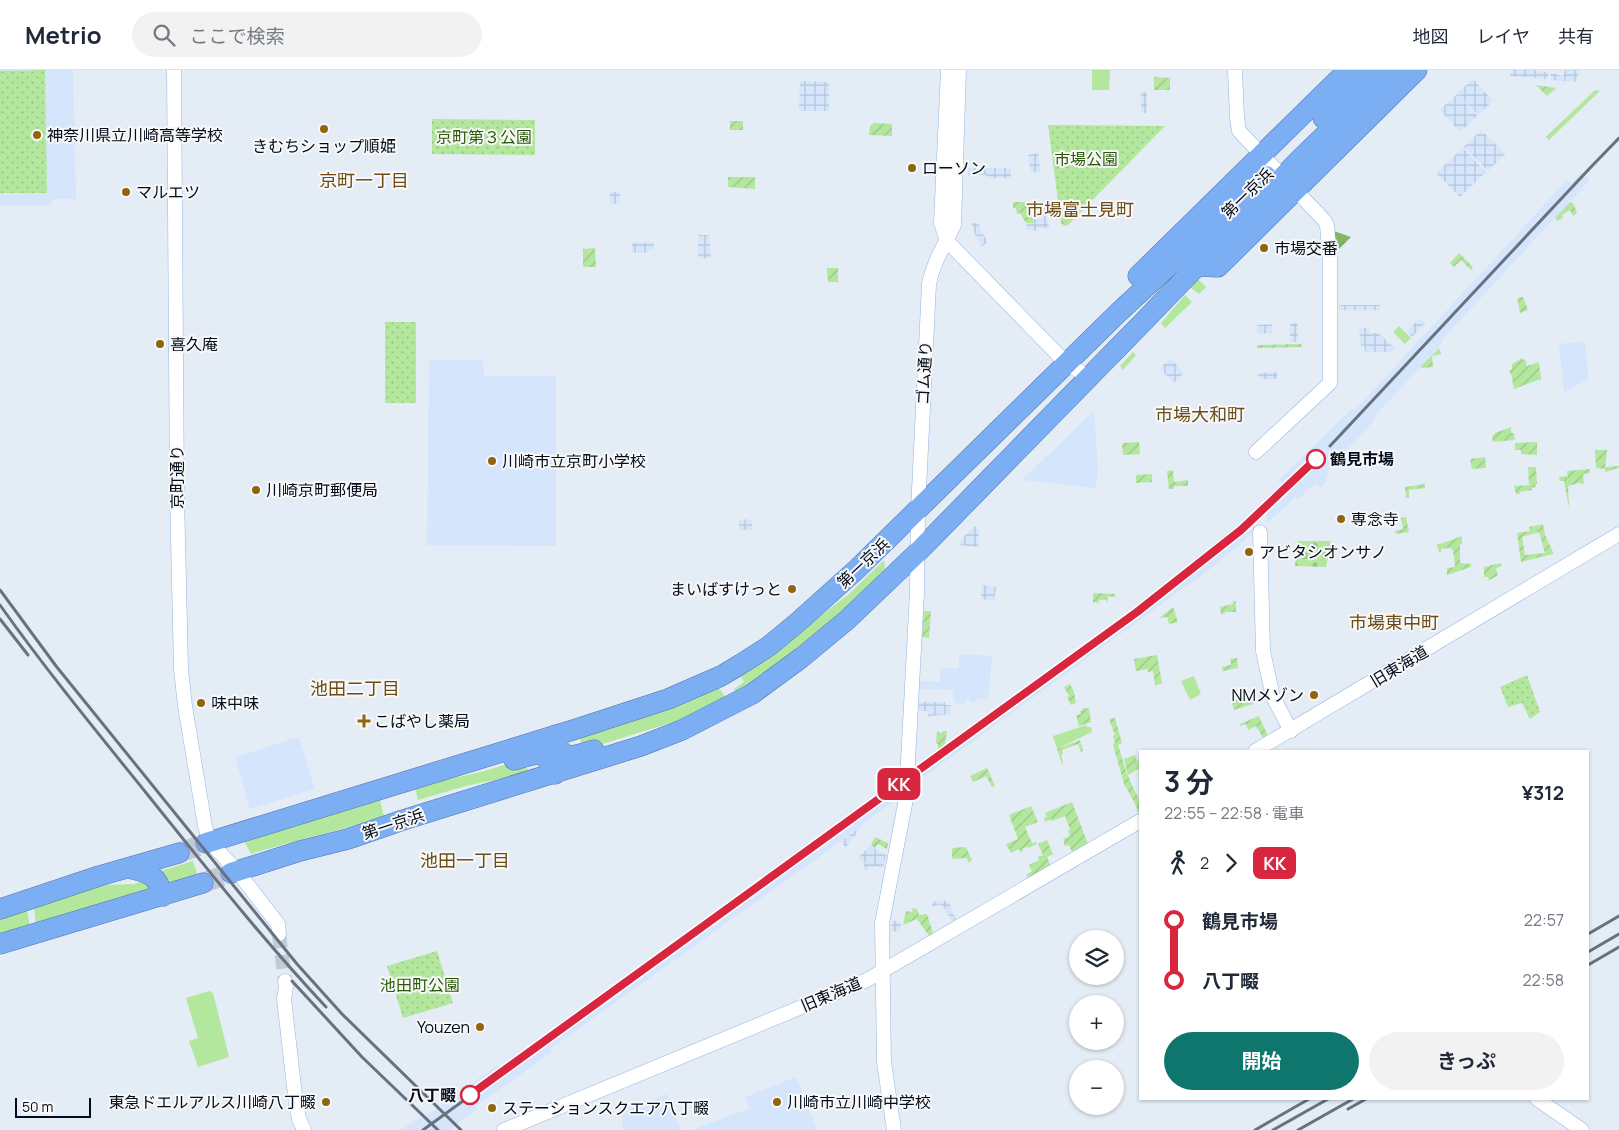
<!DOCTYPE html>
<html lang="ja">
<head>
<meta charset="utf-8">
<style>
  body { margin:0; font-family:Manrope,"Noto Sans JP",sans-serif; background:#f2f2f3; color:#1f2937; height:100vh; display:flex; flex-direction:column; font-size:19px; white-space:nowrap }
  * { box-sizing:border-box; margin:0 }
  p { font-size:16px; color:#747a83 }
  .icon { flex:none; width:28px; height:28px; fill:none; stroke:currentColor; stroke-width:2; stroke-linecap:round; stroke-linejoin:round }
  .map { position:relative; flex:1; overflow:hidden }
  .side { position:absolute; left:1139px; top:680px; width:450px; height:350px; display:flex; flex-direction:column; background:#fff; border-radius:0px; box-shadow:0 1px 4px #0004 }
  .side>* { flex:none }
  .badge { padding:0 10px; border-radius:8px; font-size:18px; line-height:32px }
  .fabs { position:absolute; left:1069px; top:860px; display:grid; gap:10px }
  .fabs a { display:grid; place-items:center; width:55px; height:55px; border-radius:50%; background:#fff; box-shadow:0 1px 4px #0004; font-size:25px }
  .scale { position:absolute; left:15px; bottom:12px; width:76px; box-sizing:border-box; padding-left:5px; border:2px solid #020c1c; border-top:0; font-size:14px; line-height:18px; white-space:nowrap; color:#020c1c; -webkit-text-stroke:4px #f8f8f8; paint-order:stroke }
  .map>.badge { position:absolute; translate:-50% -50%; box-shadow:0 0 0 2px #fff }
  .legs { display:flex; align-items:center; gap:8px; height:55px; padding:0 25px; font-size:16px }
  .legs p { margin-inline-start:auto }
  .headline { display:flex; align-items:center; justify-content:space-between; height:85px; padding:0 25px }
  h1 { font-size:28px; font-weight:700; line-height:38px }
  .button { display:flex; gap:10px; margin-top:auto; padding:10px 25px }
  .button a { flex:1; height:58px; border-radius:30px; background:#0f766e; color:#fff; font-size:20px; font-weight:700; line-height:58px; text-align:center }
  .button a+a { background:#f2f2f3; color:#1f2937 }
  ul { padding:0 25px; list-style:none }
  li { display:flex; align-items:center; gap:18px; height:60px; font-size:19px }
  li i { display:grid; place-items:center; width:8px; height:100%; margin:0 6px; background:currentColor }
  li i::after { content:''; width:12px; height:12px; margin:-6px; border:4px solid; border-radius:50%; background:#fff }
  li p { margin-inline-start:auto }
  li:first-child i { background:linear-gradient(#0000 50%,currentColor 0) }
  li:last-child i { background:linear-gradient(currentColor 50%,#0000 0) }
  header { display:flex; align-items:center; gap:30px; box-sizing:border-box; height:70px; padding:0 25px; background:#fff; border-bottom:1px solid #e0e1e3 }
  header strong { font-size:24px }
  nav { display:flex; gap:28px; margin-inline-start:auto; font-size:18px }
  .search { width:350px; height:45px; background:#f2f2f3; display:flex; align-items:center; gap:12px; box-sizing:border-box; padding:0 18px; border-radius:28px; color:#747a83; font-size:19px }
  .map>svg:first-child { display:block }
</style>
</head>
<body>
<header>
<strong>Metrio</strong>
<div class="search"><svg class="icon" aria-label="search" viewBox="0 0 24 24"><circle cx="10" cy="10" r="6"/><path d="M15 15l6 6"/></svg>ここで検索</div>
<nav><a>地図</a><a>レイヤ</a><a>共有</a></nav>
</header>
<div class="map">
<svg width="1619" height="1060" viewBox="0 0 1619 1060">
  <defs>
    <pattern id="industrial-grid" width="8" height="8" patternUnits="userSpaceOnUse" patternTransform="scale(1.25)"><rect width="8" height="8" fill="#d5e6fc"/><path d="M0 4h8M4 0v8" fill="none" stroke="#b5c4d7"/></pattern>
    <pattern id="forest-crowns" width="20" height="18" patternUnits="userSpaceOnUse" patternTransform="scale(1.25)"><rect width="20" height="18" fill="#82b66a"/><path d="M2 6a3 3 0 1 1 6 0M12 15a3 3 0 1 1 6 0" fill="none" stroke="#6f9b5b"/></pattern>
    <pattern id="cemetery-stones" width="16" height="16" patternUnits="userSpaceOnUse" patternTransform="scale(1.25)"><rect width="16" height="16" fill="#b4e79e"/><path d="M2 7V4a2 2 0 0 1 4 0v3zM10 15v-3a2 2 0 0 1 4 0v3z" fill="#99c588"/></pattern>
    <pattern id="park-dots" width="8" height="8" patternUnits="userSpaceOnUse" patternTransform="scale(1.25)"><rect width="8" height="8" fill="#b4e79e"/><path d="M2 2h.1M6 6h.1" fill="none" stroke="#99c588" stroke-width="1.8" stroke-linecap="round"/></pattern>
    <pattern id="garden-furrows" width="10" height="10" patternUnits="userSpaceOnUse" patternTransform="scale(1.25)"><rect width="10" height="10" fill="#b4e79e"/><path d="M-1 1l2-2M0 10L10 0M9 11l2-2" fill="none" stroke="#99c588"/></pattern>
  </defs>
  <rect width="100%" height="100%" fill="#e4ecf6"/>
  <path fill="#d5e6fc" d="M0,0H73L76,129H52V135H0Z
    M1581,102L1590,110L1441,271L1442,273L1376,345L1371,354L1329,399L1325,413L1321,417H1318L1315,414L1301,427L1298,429L1296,427L1267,453L1264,429L1282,413L1279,410L1352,339L1355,340L1567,110L1572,113Z
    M1585,271L1589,309L1564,322L1559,274Z
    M429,290H483L484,306H556V476L427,475Z
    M1094,341L1098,399L1096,418L1022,410Z
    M1252,442L1254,462L1214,496L913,715L914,700L1170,512Z
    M959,584L992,586L988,630L976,629L975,632H971V630L965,629V634L954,633L953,620L919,619V611L940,612L941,598H959Z
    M299,667L315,719L250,739L235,687Z
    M902,708L900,726L829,780L550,979L552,982L476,1036L477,1039L449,1060H400L440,1036L498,995L500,997L542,966L544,969L547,967L582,940Z
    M796,1007L817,1060H692L750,1038L745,1027Z
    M667,1024L681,1060H624L622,1056L623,1042Z"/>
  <path fill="url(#industrial-grid)" d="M1512,0H1533L1549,3L1548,9L1510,6Z
    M1565,0H1579L1577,12L1550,10L1551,3L1563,6Z
    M1473,9L1493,31L1478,45L1457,23Z
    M800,11L829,12V41H799Z
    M1141,22H1147V43H1141Z
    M1457,24L1477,46L1460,62L1440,40Z
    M1481,60L1505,84L1488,101L1464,77Z
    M1463,78L1486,102L1460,127L1436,103Z
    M1038,83L1041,101L1031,103L1028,85Z
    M968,98H1011V108H986V105H968Z
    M610,122H620V134H610Z
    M1044,131L1049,158H1037V161L1027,160L1026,153H1034L1032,132Z
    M971,153H979L980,159L988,172L982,176L977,169Z
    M698,165H709L711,188H698Z
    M654,172V180H648V183H632V173Z
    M1339,235H1380V240H1339Z
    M1420,248L1425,253L1412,267L1407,261Z
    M1290,253H1298V272H1290Z
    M1272,254L1273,263L1257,264V255Z
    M1359,258H1369L1370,263H1378L1395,278L1392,282H1365L1364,275L1361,276Z
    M1170,288L1184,303L1174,313L1160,299Z
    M1277,302V309H1259L1258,303Z
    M739,449L752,450V460H739Z
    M975,456L979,460L978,477L960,475L961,469Z
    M982,515L996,517L994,531L981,529Z
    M919,632H945V635H951V644L928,646L927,641H919Z
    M860,757L861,758L846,777L840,772Z
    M870,776L886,785L883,798L874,796L873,799L869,798L868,801H866L864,795L866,792L864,793L858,788Z
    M944,830L947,833L949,832L956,850L952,852L944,837L941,835L932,836V832Z
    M892,850L902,852L899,862L891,861Z"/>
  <path fill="#b4e79e" d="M1092,0H1110L1109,20H1092Z
    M1198,209L1206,217L1199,224L1191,218Z
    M1185,225L1192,232L1165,258L1161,253Z
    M1399,256L1411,268L1405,274L1393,262Z
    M1133,282L1136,285L1123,300L1120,296Z
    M884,490L885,499L837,546L772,599L736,622L734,619L744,612L741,607L731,612L730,610L814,551L849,524Z
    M1194,606L1201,624L1190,630L1181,611Z
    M718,616L725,627L677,651L583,680L580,668Z
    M1086,655L1087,657H1091L1092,662L1057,679L1053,666Z
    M524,689L528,701L518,705L466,716L418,730L415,718L421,715L481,702Z
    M380,729L384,747C340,761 295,770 251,784L244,771Z
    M193,791L198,806L170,814L157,802Z
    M147,810L156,817L36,856L34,838L102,815L134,814Z
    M27,840L30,857L0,865V849Z
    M209,921L213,923L229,987L198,997L189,971L198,968L186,928Z"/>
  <path fill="url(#forest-crowns)" d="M1334,161L1351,167L1336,182Z"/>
  <path fill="url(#cemetery-stones)" d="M1298,471H1331L1326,497L1295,496Z"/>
  <path fill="url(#park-dots)" d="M45,0L47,123H0V1Z
    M432,49L535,50V85L432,84Z
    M1048,55L1165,56L1068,155L1064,156L1061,153Z
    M385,252H416V333H385Z
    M1527,605L1540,642L1530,649L1522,633L1508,637L1500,617Z
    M437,881L453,933L403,948L387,896Z"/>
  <path fill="url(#garden-furrows)" fill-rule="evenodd" d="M1154,7L1170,8V20H1154Z
    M1536,15L1556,18L1547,26Z
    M1595,20L1600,21L1549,70L1546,67Z
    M730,51H743V60H730Z
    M874,53L892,54V66L869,65L870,56Z
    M728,107H755V119L728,117Z
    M1013,132H1032L1034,153H1026L1020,143L1017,144L1016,138H1013Z
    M1570,132L1573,133L1577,143L1573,146L1570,140L1562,145L1563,148L1557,151L1555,148Z
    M595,178L596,197H583V179Z
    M1459,183L1473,197L1471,200L1461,190L1454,197L1450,193Z
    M827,198H838V212H828Z
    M1523,227L1528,240L1520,243L1517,228Z
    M1301,274L1302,277L1257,278V275Z
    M1439,278L1441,284L1432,286L1433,297L1421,298V296Z
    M1522,288L1523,290L1525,289L1527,296L1539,292L1541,309L1514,319L1511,304L1509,301L1512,299V294Z
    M1511,357V363H1514L1515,370L1493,372L1492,367L1495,363Z
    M1139,372L1140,384L1123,385L1122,373Z
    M1537,372V385L1521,384V380H1515V373Z
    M1595,380H1607L1605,398L1606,397L1619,396V398L1605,402V399L1596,398Z
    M1485,387L1486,398L1472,399L1470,389Z
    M1528,397H1536L1537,414H1535L1536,417L1531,418L1532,420L1520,422V424H1516L1514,416L1529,415Z
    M1590,399V403L1583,404L1584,414L1579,413L1568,416L1569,438L1564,411H1560L1559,407L1567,406L1568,415L1567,401Z
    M1173,400L1174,412L1188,410V416H1174V419H1169L1167,401Z
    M1152,404V412L1136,413V405Z
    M1425,414V418L1409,420V428H1406L1405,417Z
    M1406,447L1409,462L1396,464L1395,461L1403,459L1401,448Z
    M1543,454L1545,465L1553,482V484L1521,492L1517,463L1530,461L1529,457ZM1539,462L1545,483L1525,485L1522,467Z
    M1462,466V474H1460V493L1471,494V497L1447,505V498L1455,497L1453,480L1450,478L1441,479V482H1439L1437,475Z
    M1501,493L1502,496L1496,498L1498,506L1489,510L1488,507H1484V497Z
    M1093,523L1115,524V527L1108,526L1107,532L1106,530H1099V533L1093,532Z
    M1233,531H1236V542H1225L1224,544H1221L1220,537L1233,534Z
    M1173,537L1178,552L1169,554L1167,547L1159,548Z
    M924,541H931L929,568L922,567Z
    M1157,585L1162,613L1155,616L1153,601L1148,602V599L1136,601L1134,589Z
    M1237,588L1238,598L1223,601L1222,597L1231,595L1230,589Z
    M1070,614L1074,622L1076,633L1071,635L1067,627L1069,626L1064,617Z
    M1251,625L1253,634L1234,640L1231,629Z
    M1089,638L1091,652L1079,656L1076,645L1081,644L1080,641H1082V639Z
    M1259,646L1268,666L1263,668L1256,656L1248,660L1246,654L1240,656V654Z
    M1115,648L1122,673L1118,675L1127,704L1140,732L1139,744C1136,734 1131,727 1126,717H1125L1113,675L1115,673L1113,666L1115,665L1109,649Z
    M943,661H947L945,674L938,680V674L936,673L937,662L942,663Z
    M1080,670L1083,681L1081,682L1078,674L1062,680L1063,684L1061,685L1063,693L1062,694L1057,679Z
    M1135,685L1137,691L1140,690V698L1128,705L1124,689Z
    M987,698L995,716L992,717L986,706L973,712L970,706Z
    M1072,732L1088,774L1072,782L1069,775L1065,776L1063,769L1070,766L1068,761L1070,759L1065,746L1052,751L1051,749L1045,752L1044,748L1047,747L1045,743Z
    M1031,736L1038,752L1025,757L1032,773L1036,772L1037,774L1028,778L1027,777L1022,779L1023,781L1021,782L1019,779L1011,783L1006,774L1018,769L1009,745Z
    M875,767L888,773L887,779L878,774L875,778L871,775Z
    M1047,770L1053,784L1047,787L1051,797L1029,810L1026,805L1032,801L1029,795L1039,790L1038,787L1043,785L1038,774Z
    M966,777L972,790L968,793L967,788L952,789V778Z
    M913,838L917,839L919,845L927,844L933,863L929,866L917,849L903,855L906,841L912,842Z"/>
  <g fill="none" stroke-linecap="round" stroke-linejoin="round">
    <path stroke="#c2cad5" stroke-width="14" stroke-dasharray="14 7" stroke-linecap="butt" d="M279,864L285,911"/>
    <path stroke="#c2cad5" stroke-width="20" stroke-dasharray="20 10" stroke-linecap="butt" d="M179,783L206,773
      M203,813L231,803"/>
    <g stroke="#93b5e5" stroke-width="15">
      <path id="minor" d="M174,0L177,425L181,599L185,636L205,756L210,772L237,801L278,854L279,864
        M948,0L941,153L947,171L1066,293L1090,308
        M1235,0L1237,48L1239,61L1324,150L1327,155L1330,189V313L1256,382
        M1260,462L1263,581L1273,627L1291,661
        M1255,681L1619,464
        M285,911L286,917L284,929L296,1034L299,1049L304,1060
        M1537,1029L1582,1060
        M504,1060L867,910L1140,751
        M894,1060L884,992L882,853L906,729L917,522L918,440L929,214C933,192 945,175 954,155L959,0"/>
    </g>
    <g stroke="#5175a8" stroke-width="21">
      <path id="highway" d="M1323,48L1371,0
        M1198,196L1218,197L1417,0
        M1138,206L1348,0
        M555,665C560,692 572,687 594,680
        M514,690C537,683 545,678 555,704
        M206,773L573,660L668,629L721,606L741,594L769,576L798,552L857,499L1119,242L1266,106
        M129,798C150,804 157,804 163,826
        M231,803L300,781L348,769L403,750L641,676L682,660L752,624L801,588L847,550L917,483L1145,250L1299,90L1392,0
        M0,839L99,806L179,783
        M0,874L203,813"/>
    </g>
    <use href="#minor" stroke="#fff" stroke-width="14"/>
    <use href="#highway" stroke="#7caef3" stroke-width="20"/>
    <path stroke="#68717e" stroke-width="3" d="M1330,376L1590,98L1619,68
      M0,520L56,596L297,894L342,944L461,1060
      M0,535C46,600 97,662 147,724C205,796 262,869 326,937
      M0,549L28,585
      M1588,864L1619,846
      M1588,882L1619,864
      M1588,895L1619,877
      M292,911L362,987L438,1060
      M1348,1039L1366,1029
      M423,1060L1137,542L1241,460L1307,399
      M1255,1060L1309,1029
      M1273,1060L1328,1029
      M1298,1060L1353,1029"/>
  </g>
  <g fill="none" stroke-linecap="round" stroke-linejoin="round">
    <g stroke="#fff" stroke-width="11">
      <path id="line-1" d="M470,1025L1137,542L1241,460L1316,389"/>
    </g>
    <use href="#line-1" stroke="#d7263d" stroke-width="8"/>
  </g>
  <g fill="#91640f" stroke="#f8f8f8" stroke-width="2">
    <circle cx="324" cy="59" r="5"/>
    <circle cx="37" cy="65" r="5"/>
    <circle cx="912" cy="98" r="5"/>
    <circle cx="126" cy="122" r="5"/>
    <circle cx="1264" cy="178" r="5"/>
    <circle cx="160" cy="274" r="5"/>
    <circle cx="492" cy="391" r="5"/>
    <circle cx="256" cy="420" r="5"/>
    <circle cx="1341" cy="449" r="5"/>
    <circle cx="1249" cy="482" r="5"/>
    <circle cx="792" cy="519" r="5"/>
    <circle cx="1314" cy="625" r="5"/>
    <circle cx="201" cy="633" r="5"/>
    <path d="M361.5 643.5h5v5h5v5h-5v5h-5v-5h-5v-5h5z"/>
    <circle cx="480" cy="957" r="5"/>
    <circle cx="326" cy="1032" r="5"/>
    <circle cx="777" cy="1032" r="5"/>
    <circle cx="492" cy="1038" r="5"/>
  </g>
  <g fill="#fff" stroke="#d7263d" stroke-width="2.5">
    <circle cx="1316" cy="389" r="9"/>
    <circle cx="470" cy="1025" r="9"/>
  </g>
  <g text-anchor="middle" stroke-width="4" stroke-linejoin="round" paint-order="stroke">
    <g font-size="16" fill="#020c1c" stroke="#f8f8f8" text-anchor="start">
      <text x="47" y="71">神奈川県立川崎高等学校</text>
      <text x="324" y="82" text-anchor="middle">きむちショップ順姫</text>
      <text x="922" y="104">ローソン</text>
      <text x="136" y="128">マルエツ</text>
      <text x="1274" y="184">市場交番</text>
      <text x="170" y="280">喜久庵</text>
      <text x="502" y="397">川崎市立京町小学校</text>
      <text x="266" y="426">川崎京町郵便局</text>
      <text x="1351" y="455">専念寺</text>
      <text x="1259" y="488">アビタシオンサノ</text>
      <text x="782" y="525" text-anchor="end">まいばすけっと</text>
      <text x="1304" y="631" text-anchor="end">NMメゾン</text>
      <text x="211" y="639">味中味</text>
      <text x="374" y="657">こばやし薬局</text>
      <text x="470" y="963" text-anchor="end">Youzen</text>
      <text x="316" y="1038" text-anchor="end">東急ドエルアルス川崎八丁畷</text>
      <text x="787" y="1038">川崎市立川崎中学校</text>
      <text x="502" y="1044">ステーションスクエア八丁畷</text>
    </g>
    <g font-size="16" fill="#2a5a08" stroke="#f8f8f8">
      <text x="484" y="73">京町第３公園</text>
      <text x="1086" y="95">市場公園</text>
      <text x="420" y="921">池田町公園</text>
    </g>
    <g font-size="16" fill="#020c1c" stroke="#f8f8f8">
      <text transform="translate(1247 123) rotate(-44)" y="6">第一京浜</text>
      <text transform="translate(924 303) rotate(-87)" y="6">ゴム通り</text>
      <text transform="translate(177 407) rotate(-90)" y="6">京町通り</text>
      <text transform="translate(863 493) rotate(-43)" y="6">第一京浜</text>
      <text transform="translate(1399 596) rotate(-31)" y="6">旧東海道</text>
      <text transform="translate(393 754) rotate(-18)" y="6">第一京浜</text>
      <text transform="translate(831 924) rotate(-23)" y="6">旧東海道</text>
    </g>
    <g font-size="16" font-weight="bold" fill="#020c1c" stroke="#f8f8f8" text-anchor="start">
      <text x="1330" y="395">鶴見市場</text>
      <text x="456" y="1031" text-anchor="end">八丁畷</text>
    </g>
    <g font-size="18" fill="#6c4d18" stroke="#f8f8f8">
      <text x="364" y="117">京町一丁目</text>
      <text x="1080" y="146">市場富士見町</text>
      <text x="1200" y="351">市場大和町</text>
      <text x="1394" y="559">市場東中町</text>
      <text x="355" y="625">池田二丁目</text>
      <text x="465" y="797">池田一丁目</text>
    </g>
  </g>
</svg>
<div class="fabs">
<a><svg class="icon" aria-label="layers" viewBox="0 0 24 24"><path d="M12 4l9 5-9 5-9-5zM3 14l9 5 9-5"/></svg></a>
<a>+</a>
<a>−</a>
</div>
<div class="scale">50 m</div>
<b class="badge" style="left:899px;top:714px;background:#d7263d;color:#fff">KK</b>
<section class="side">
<div class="headline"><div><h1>3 分</h1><p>22:55 – 22:58 · 電車</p></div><b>¥312</b></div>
<div class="legs"><svg class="icon" aria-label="walk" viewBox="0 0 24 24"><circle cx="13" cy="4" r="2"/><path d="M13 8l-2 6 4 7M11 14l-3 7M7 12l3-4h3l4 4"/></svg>2<svg class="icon" aria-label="forward" viewBox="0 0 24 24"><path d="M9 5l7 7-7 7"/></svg><b class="badge" style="background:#d7263d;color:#fff">KK</b></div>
<ul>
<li><i style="color:#d7263d"></i><b>鶴見市場</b><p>22:57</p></li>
<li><i style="color:#d7263d"></i><b>八丁畷</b><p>22:58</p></li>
</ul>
<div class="button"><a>開始</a><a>きっぷ</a></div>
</section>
</div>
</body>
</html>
